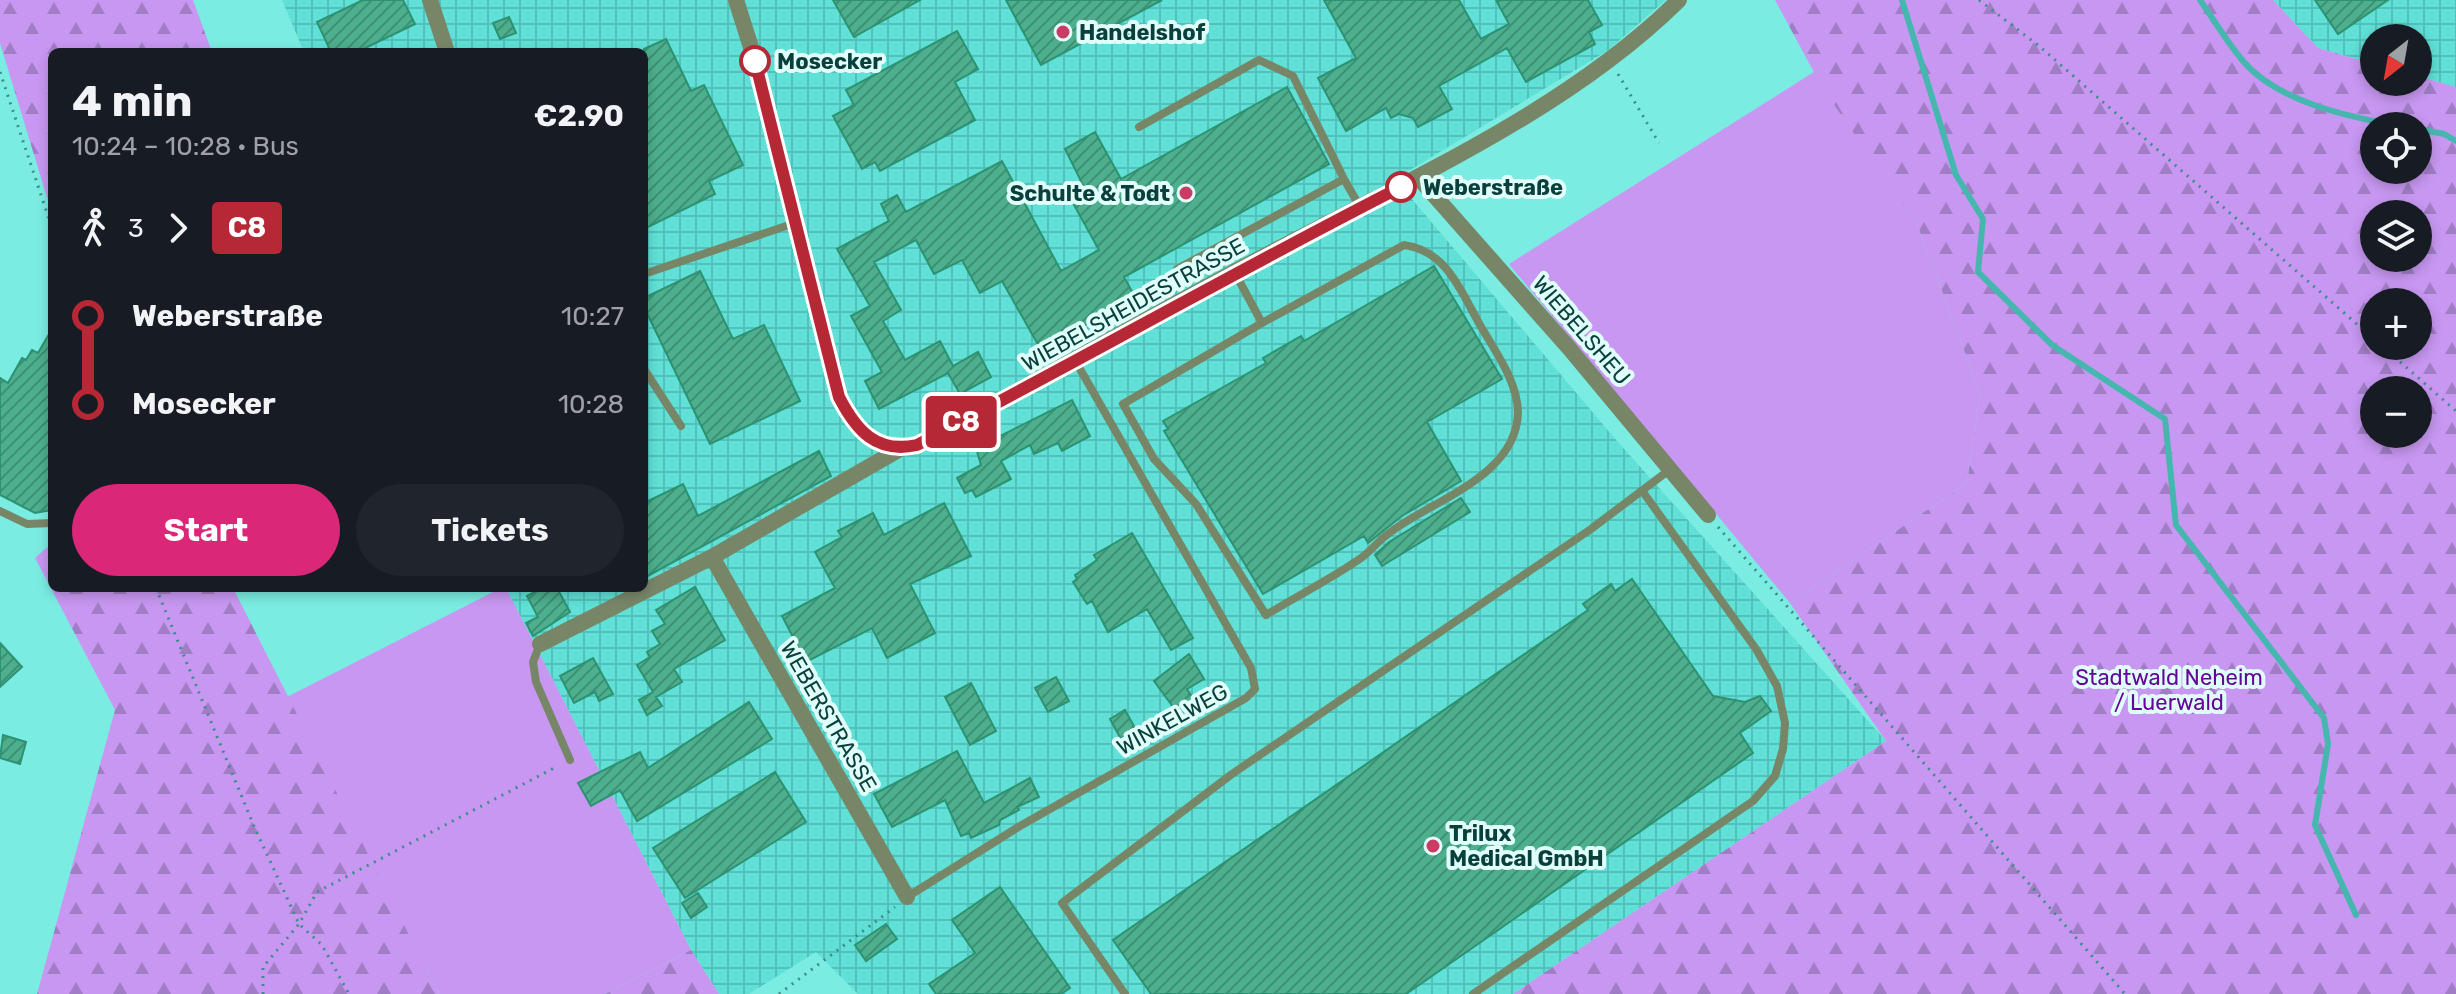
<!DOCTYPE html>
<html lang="en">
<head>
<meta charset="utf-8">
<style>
  body { margin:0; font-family:Rubik,sans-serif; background:#20242c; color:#f1f3f6; height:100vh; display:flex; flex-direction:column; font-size:30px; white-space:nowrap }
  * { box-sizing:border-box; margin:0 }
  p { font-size:26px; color:#9ea1a6 }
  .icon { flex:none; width:44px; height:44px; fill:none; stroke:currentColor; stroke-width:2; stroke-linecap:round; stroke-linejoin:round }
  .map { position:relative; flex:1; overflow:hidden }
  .sheet { position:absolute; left:48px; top:48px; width:600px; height:544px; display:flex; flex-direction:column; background:#171b24; border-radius:12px; box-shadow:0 4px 12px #0003 }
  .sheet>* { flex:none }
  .badge { padding:0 16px; border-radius:6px; font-size:28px; line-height:52px }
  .needle { width:52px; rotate:211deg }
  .tools { position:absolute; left:2360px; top:24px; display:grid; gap:16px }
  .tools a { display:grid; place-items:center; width:72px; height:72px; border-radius:50%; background:#171b24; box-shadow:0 4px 12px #0003; font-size:40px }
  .map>.badge { position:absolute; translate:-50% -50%; box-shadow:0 0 0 4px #fff }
  .legs { display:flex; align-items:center; gap:12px; height:88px; padding:0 24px; font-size:26px }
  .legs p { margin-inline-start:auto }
  .headline { display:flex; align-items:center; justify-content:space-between; height:136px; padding:0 24px }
  h1 { font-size:44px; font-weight:700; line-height:60px }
  .button { display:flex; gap:16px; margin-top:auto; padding:16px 24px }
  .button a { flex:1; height:92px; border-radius:48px; background:#db2777; color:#fff; font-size:32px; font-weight:700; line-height:92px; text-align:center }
  .button a+a { background:#20242c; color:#f1f3f6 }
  ul { padding:0 24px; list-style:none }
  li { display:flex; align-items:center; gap:28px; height:88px; font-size:30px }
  li i { display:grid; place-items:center; width:12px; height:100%; margin:0 10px; background:currentColor }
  li i::after { content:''; width:20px; height:20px; margin:-10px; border:6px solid; border-radius:50%; background:#171b24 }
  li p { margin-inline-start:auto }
  li:first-child i { background:linear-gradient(#0000 50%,currentColor 0) }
  li:last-child i { background:linear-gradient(currentColor 50%,#0000 0) }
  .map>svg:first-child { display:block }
</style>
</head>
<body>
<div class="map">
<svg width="2456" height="994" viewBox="0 0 2456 994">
  <defs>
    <pattern id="industrial-grid" width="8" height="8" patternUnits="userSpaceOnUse" patternTransform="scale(2)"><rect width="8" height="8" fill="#60e0d6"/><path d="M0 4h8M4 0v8" fill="none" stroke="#52c1b9"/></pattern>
    <pattern id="forest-firs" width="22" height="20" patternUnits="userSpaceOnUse" patternTransform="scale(2)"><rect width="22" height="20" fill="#c797f1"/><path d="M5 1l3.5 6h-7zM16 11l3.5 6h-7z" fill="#a07dc4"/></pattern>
    <pattern id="building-hatch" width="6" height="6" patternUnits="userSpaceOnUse" patternTransform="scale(2)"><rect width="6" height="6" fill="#4daf8d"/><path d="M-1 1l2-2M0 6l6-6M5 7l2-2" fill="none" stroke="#3e9074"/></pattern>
  </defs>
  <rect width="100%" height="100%" fill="#7bece2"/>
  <path fill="url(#industrial-grid)" d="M282,0H1666L1607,51L1400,176L1411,198L1617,441L1886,741L1513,994H858L816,952L749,994H719L691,950L506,588H644V52H304Z
    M2273,0H2456V87L2418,76V38H2374V64L2318,48Z"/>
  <path fill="#c797f1" d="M1814,72L1917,224L1980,393L1967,483L1790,603L1509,264Z
    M501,588H506L691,950L605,994H439L287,697Z"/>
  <path fill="url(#forest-firs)" fill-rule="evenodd" d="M0,0H193L212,52H52V214L0,43Z
    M1775,0H2273L2318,48L2374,64V82H2418V76L2456,87V994H1513L1886,741L1790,603L1967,483L1980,393L1917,224L1823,89ZM2374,126H2418V170H2374ZM2374,214H2418V258H2374ZM2374,302H2418V346H2374ZM2374,390H2418V434H2374Z
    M52,543V588H233L439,994H37L115,710L35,558Z
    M691,950L719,994H605Z"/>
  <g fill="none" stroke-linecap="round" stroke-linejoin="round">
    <path stroke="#46b7ae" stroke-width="6" d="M1902,0L1956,175L1983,219L1978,272L2052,345L2165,419L2176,525L2324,718L2328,744L2315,825L2356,915
      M2200,0C2214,20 2227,42 2243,61C2278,102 2349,117 2399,126
      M2418,129L2444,134L2456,141"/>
  </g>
  <path fill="url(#building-hatch)" stroke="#2c9272" stroke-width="2" d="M363,0H403L415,24L357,52H331L317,22Z
    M833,0H920L854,37Z
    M1006,0H1162L1041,65Z
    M1324,0H1459L1481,39L1509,24L1496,0H1588L1602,25L1589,32L1595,44L1526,82L1507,48L1439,86L1452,109L1418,127L1413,118L1399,114L1391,118L1386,108L1346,131L1318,78L1356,58Z
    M2315,0H2388L2338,34Z
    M509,17L516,33L500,39L493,23Z
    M957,31L978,69L955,82L975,120L880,171L875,162L862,169L833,116L854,105L846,90Z
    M666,39L691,91L704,85L743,165L709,181L715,194L644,229V49Z
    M1287,87L1329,164L1124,277L1135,297L1041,350L1002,281L980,293L962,260L934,274L916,240L874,262L901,310L883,321L905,360L940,341L953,366L978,352L991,377L960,394L948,373L879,409L865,381L882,372L851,316L870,306L837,249L889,221L881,204L897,195L906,212L1002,161L1061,271L1099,250L1074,205L1089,197L1065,149L1095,132L1121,179Z
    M1434,266L1502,379L1427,422L1461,481L1402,516L1368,543L1364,536L1263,594L1164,431L1168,429L1163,421L1266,363L1263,358L1301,336L1304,341Z
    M700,271L733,339L764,325L800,401L710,444L644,307V298Z
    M52,329V510L35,513L0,495V378L8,383L22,358L26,360L32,350L38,353Z
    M1072,400L1090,436L1062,451L1058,443L1034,454L1030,445L1001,461L1011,479L976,497L972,490L965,493L957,478L981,465L976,448Z
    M819,451L831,476L644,578V503L683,484L698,516Z
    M1461,498L1470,512L1382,566L1375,555L1389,542Z
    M944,503L971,556L910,584L935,633L887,658L872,628L806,662L782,616L835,588L815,552L842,537L838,531L873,513L884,535Z
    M1132,533L1193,638L1171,650L1147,609L1108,632L1092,601L1087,604L1073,582L1077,579L1075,575L1097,560L1094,555Z
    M1632,579L1713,696L1745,702L1760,696L1771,711L1740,733L1753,753L1406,994H1151L1113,940L1588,610L1583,604L1611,584L1615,591Z
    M695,587L725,640L674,669L682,682L656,697L662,706L647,715L639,700L653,692L637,665L650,657L647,652L660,644L652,631L665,624L656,610Z
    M542,588H557L570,612L533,636L526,623L538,617L527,596Z
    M0,643L22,667L0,687Z
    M1189,654L1204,679L1187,689L1194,700L1176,711L1154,681Z
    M593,658L613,694L599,701L595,692L574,703L560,676Z
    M1056,677L1069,701L1048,712L1035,688Z
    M971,683L996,731L970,745L945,697Z
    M749,702L772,739L637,821L620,790L591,806L578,783L640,752L648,768Z
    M1125,710L1136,730L1121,739L1110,719Z
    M3,735L26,742L20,764L0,758Z
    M957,751L984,803L1030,778L1039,797L1017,807L1019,810L1000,820L999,825L971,838L969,833L961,836L945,800L892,827L874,794Z
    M775,772L806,822L685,898L653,848Z
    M1000,887L1070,988L1061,994H936L929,984L975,953L952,920Z
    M698,893L707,907L691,918L682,903Z
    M886,924L897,939L866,961L855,945Z"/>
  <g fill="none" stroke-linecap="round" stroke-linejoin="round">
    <path stroke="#3d8d87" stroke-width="3" stroke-dasharray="2 6" stroke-linecap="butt" d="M1979,0L2039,46L2374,339
      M0,72L52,228
      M1618,74L1659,143
      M2382,346L2456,411
      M1718,527L2125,994
      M156,588L253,824L299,924L322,945L349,994
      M263,994V967L299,924L317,892L558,766
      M779,994L895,907"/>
    <path stroke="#788668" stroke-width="8" d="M1139,127L1259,60L1293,76L1344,179
      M1177,269L1344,179L1360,207
      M1235,273L1262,323L1123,404L1154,459L1196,504L1266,615C1297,596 1331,579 1361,558C1371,551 1378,541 1388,534C1429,501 1516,478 1518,413C1518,382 1495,351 1480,325C1460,290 1447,251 1404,245L1262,323
      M644,274L795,223
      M644,369L681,426
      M0,511L27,524L52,523
      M540,644L533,662L536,682L570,760
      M907,897L1020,826L1246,698L1255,689L1251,668L1076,362
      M1125,994L1062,903L1232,774L1591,529L1668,471
      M1473,994L1753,801L1775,776L1783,749L1785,723L1777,686L1756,649L1643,492"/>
    <path stroke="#788668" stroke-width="16" d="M430,0L447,52
      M736,0L755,60L839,397C856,430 876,454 917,445C1035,383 1150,316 1268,254C1405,182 1568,110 1679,0
      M1418,177L1569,348L1708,515
      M712,557L907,897
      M540,644L712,557L900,449"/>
  </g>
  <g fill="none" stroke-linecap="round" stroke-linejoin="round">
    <g stroke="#fff" stroke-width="18">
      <path id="line-1" d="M755,61L839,397C856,430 876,454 917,445C1079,361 1238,270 1401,187"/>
    </g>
    <use href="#line-1" stroke="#b72836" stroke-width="12"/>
  </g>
  <g fill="#cb3c64" stroke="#e0fefa" stroke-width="3">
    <circle cx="1063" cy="32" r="8"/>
    <circle cx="1186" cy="193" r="8"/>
    <circle cx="1433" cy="846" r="8"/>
  </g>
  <g fill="#fff" stroke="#b72836" stroke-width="4">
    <circle cx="755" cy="61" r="14"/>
    <circle cx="1401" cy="187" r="14"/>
  </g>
  <g text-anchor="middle" stroke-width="8" stroke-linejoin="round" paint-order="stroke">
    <g font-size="22" font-weight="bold" fill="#0a3f3b" stroke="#e0fefa" text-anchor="start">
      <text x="1079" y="40">Handelshof</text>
      <text x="1170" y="201" text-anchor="end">Schulte &amp; Todt</text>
      <text x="1449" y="841">Trilux<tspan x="1449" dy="25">Medical GmbH</tspan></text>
    </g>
    <g font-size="22" font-weight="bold" fill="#0a3f3b" stroke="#e0fefa" text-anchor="start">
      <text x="777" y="69">Mosecker</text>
      <text x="1423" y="195">Weberstraße</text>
    </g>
    <g font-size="22" fill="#0a3f3b" stroke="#e0fefa">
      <text transform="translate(1133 304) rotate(-29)" y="8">WIEBELSHEIDESTRASSE</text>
      <text transform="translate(1582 330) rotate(49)" y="8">WIEBELSHEU</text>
      <text transform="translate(829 716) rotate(60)" y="8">WEBERSTRASSE</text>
      <text transform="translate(1172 719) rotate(-29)" y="8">WINKELWEG</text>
    </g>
    <g font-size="22" fill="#650596" stroke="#e0fefa">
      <text x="2169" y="685">Stadtwald Neheim<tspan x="2169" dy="25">/ Luerwald</tspan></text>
    </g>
  </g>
</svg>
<div class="tools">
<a><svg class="needle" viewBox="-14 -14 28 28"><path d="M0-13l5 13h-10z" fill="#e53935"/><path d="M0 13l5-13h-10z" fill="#9ea1a6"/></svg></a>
<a><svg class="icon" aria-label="locate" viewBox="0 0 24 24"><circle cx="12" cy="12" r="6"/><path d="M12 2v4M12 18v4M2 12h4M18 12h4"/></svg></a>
<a><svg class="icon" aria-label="layers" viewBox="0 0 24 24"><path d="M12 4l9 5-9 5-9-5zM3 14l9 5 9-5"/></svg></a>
<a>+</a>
<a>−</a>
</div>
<b class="badge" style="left:961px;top:422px;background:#b72836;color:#fff">C8</b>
<section class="sheet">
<div class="headline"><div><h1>4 min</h1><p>10:24 – 10:28 · Bus</p></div><b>€2.90</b></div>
<div class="legs"><svg class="icon" aria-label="walk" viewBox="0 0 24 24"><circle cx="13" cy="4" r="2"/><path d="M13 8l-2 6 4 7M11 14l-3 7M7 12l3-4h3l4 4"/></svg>3<svg class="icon" aria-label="forward" viewBox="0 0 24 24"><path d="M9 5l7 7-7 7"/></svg><b class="badge" style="background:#b72836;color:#fff">C8</b></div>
<ul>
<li><i style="color:#b72836"></i><b>Weberstraße</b><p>10:27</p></li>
<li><i style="color:#b72836"></i><b>Mosecker</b><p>10:28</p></li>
</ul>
<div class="button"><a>Start</a><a>Tickets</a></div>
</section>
</div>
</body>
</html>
